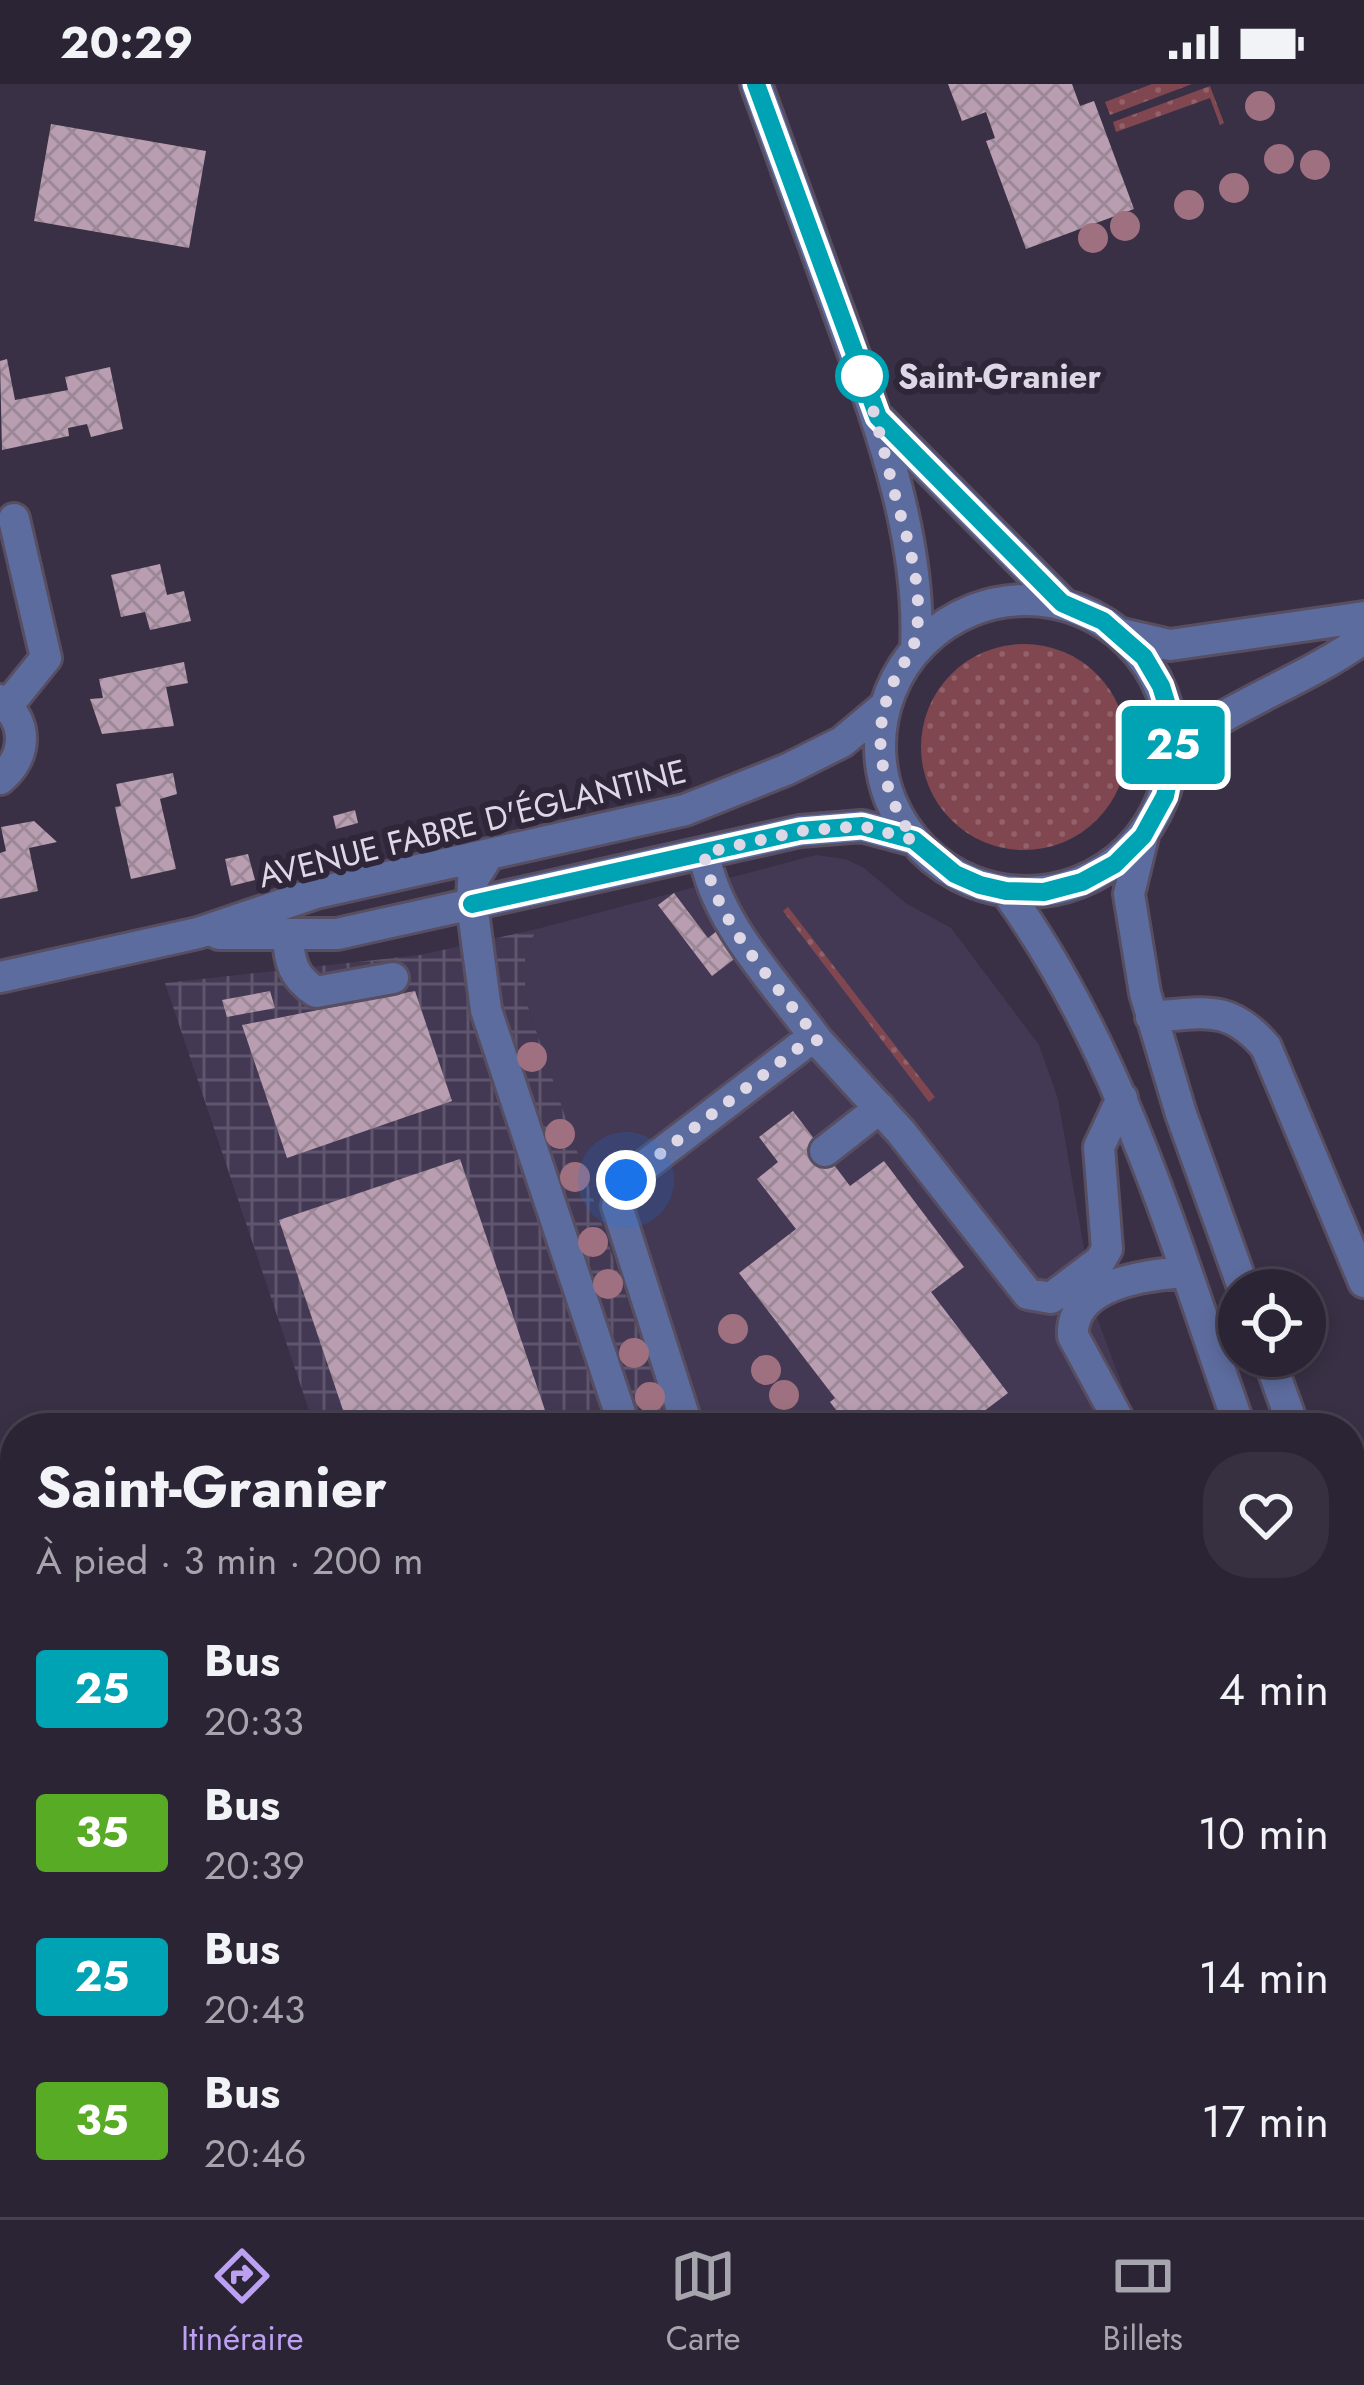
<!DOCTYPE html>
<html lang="fr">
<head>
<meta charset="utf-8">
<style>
  body { margin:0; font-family:Jost,sans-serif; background:#373040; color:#f1f3f6; height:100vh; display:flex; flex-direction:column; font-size:45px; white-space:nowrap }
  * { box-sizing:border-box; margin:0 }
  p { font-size:39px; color:#a6a4ac }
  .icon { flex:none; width:66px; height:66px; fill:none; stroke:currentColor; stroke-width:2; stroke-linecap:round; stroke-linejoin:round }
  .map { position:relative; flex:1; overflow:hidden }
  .drawer { position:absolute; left:0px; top:1329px; width:1365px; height:804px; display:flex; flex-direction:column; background:#2b2434; border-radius:48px 48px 0 0; box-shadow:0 6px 18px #0003,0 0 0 3px #47414f }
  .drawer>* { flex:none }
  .badge { padding:0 24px; border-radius:9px; font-size:42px; line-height:78px }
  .controls { position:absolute; left:1218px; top:1185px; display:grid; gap:24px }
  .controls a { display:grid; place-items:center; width:108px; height:108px; border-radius:50%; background:#2b2434; box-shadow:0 6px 18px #0003,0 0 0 3px #47414f; font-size:60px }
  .you { position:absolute; width:60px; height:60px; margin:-30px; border:9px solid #fff; border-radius:50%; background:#1a73e8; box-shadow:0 0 0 18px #1a73e833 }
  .map>.badge { position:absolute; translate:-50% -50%; box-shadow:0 0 0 6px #fff }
  .round { display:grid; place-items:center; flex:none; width:126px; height:126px; border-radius:48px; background:#373040 }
  .head { display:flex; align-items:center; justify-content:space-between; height:204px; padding:0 36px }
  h1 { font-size:57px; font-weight:700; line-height:90px }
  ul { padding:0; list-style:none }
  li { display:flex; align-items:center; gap:36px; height:144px; padding:0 36px }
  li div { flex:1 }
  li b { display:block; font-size:45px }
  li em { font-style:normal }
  li .badge { min-width:132px; font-weight:700; text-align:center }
  .status { display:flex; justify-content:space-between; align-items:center; height:84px; padding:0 60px; background:#2b2434; direction:ltr }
  .status svg { height:33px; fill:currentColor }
  .dock { display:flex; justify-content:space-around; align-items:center; height:168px; border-top:3px solid #47414f; background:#2b2434; font-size:33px; color:#a6a4ac }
  .dock a { display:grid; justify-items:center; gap:6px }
  .dock .selected { color:#bca0f2 }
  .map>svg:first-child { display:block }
</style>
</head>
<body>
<div class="status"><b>20:29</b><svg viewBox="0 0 49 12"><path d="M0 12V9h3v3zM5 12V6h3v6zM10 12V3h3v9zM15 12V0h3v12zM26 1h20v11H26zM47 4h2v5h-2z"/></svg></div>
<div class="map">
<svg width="1364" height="2133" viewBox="0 0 1364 2133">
  <defs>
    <pattern id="industrial-grid" width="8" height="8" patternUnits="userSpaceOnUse" patternTransform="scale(3)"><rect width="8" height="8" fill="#443954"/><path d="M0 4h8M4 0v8" fill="none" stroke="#5f556d"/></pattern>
    <pattern id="grass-dots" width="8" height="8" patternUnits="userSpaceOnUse" patternTransform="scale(3)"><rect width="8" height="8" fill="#804750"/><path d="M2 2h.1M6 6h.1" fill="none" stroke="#926169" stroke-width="1.8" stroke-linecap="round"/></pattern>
    <pattern id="building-cross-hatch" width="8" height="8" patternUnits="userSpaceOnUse" patternTransform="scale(3)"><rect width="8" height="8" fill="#b89eb0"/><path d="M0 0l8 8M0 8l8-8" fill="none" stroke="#9b8795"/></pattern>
  </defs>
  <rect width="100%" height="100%" fill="#393045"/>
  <path fill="#443954" d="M816,771L845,775L864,784L907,820L951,844L1039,961L1058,1015L1095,1228L1138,1344H671L525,914V869L537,845Z"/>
  <path fill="url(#industrial-grid)" d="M537,845L525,869V914L671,1344H315L165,899L420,871Z
    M15,1557V2118H824L806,2133H0V1563Z"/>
  <path fill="url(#grass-dots)" d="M1152,0H1192L1110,31L1105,18Z
    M1210,2L1224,39L1220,41L1210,14L1116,48L1113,38Z
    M921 663a103 103 0 1 1 206 0a103 103 0 1 1-206 0Z
    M788,823L935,1013L929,1018L783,827Z"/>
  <path fill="url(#building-cross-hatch)" d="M948,0H1072L1080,22L1094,17L1134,125L1026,165L986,57L995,54L986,28L962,37Z
    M51,40L206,67L189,164L34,137Z
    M7,275L15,316L68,306L65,293L110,283L123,345L91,353L87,340L68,344L69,352L2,366L0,277Z
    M160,480L167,511L184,507L191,537L150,546L145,528L121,533L111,491Z
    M184,578L188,599L166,603L174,642L102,650L90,615L103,614L99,595Z
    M173,689L177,710L160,715L176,785L131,795L115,723L121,722L116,700Z
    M355,726L358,739L336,745L333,732Z
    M34,737L57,758L29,764L38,807L0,815V769L6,767L1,743Z
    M248,770L255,796L231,802L225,775Z
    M674,809L708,854L717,847L737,873L712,892L658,821Z
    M270,907L275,924L227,933L222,916Z
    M415,907L452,1017L287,1074L242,941Z
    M793,1027L850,1102L884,1077L964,1183L931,1208L1008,1309L979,1331L989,1344H850L830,1318L835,1314L739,1189L796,1145L757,1095L778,1078L759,1053Z
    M460,1075L551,1344H349L279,1136Z
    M15,1742V1976L0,1984V1751Z
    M15,2050V2114L0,2086V2058Z
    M17,2118H107L79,2133H25Z"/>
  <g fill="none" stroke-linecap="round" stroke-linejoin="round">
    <g stroke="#574e62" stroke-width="36">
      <path id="minor" d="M756,0C783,75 810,150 838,226C876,332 922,450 916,565
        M880,336L1062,519
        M880 662a146 146 0 1 1 292 0a146 146 0 1 1-292 0Z
        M1122,550L1170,561L1364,533
        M0,616C29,638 27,673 0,695
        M8,621L46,574L14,435
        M1174,667C1231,619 1304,598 1364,554
        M1143,752L1129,810L1145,909L1181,1030L1244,1206
        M704,769C716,840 776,899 817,956
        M489,770L473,796L472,820L486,926L625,1344
        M1006,807C1122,967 1175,1160 1240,1344
        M219,850H337L800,747L862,742L914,756
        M288,851C289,878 293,893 316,908L393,894
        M0,893L198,849L316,809L685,726L788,685L842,658L885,622
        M1151,933C1203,929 1229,919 1266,963L1364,1198
        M825,1067L880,1024
        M1268,1272L1294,1344
        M688,1344L617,1122L626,1096L805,959L817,956L901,1048L1028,1210L1051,1214L1100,1177L1107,1165L1099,1063L1122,1014
        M1123,1344L1073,1252C1070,1200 1144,1191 1185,1188
        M1350,1495L1364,1533
        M1350,1674L1364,1753
        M0,1687L15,1680
        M1350,1832L1364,1805
        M1350,1902L1364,1937
        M0,2024L15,2016
        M0,2113L15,2105
        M110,2133L136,2118
        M181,2133L209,2118
        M462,2133L490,2118
        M862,2133L880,2118"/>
    </g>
    <g stroke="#574e62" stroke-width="42">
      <path id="highway" d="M1350,2037L1364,2029
        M965,2133L986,2118
        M1187,2133L1212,2118
        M1363,2133L1364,2132"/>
    </g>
    <use href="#minor" stroke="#5d6c9e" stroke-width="30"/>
    <use href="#highway" stroke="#acbdee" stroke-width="36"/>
  </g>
  <g fill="#9f7180">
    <circle cx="1260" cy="22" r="15"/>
    <circle cx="1279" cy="75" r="15"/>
    <circle cx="1315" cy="81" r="15"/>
    <circle cx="1234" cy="104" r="15"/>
    <circle cx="1189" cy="121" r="15"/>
    <circle cx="1125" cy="142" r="15"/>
    <circle cx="1093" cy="154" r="15"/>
    <circle cx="532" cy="973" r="15"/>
    <circle cx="560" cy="1050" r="15"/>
    <circle cx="575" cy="1093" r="15"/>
    <circle cx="593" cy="1158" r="15"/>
    <circle cx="608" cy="1200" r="15"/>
    <circle cx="733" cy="1245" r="15"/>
    <circle cx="634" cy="1269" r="15"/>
    <circle cx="766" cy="1286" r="15"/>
    <circle cx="784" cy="1311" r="15"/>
    <circle cx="650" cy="1313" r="15"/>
  </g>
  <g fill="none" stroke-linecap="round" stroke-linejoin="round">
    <g stroke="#fff" stroke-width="27">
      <path id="line" d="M472,820L800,747L862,742L914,756L955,790L980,801L1006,807L1044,808L1082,798L1115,780L1143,752L1165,712L1174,667L1171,634L1161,602L1144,573L1103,537L1062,519L878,333L756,0"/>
    </g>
    <use href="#line" stroke="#00a3b4" stroke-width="18"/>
    <path stroke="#ded8e6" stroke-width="12" stroke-dasharray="0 21.6" d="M626,1096L805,959L818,956C776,899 715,840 704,769L800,747L862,742L914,756C881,706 867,647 897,591C914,561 918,561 918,524C918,484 904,445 894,407C884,368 876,330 862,292"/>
  </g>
  <circle fill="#fff" stroke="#00a3b4" stroke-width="6" cx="862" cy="292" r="24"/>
  <g text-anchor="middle" stroke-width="12" stroke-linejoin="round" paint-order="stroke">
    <g font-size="33" font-weight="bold" fill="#ded8e6" stroke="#2f263a" text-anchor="start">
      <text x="898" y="304">Saint-Granier</text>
    </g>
    <g font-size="33" fill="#ded8e6" stroke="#2f263a">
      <text transform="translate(472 739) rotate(-14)" y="12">AVENUE FABRE D'ÉGLANTINE</text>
    </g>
  </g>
</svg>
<div class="controls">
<a><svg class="icon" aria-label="locate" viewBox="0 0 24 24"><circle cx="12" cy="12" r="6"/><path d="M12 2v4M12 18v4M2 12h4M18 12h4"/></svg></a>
</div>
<div class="you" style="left:626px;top:1096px"></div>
<b class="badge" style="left:1173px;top:661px;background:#00a3b4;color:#fff">25</b>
<section class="drawer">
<div class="head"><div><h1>Saint-Granier</h1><p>À pied · 3 min · 200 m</p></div><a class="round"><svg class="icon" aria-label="heart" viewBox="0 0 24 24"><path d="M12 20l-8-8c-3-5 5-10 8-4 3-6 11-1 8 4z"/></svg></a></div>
<ul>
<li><span class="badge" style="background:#00a3b4;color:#fff">25</span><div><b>Bus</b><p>20:33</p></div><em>4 min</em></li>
<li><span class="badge" style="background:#58ac25;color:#fff">35</span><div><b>Bus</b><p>20:39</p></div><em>10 min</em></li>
<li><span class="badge" style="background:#00a3b4;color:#fff">25</span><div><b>Bus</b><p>20:43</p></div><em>14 min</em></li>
<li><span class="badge" style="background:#58ac25;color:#fff">35</span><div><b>Bus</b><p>20:46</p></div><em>17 min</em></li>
</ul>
</section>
</div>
<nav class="dock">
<a class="selected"><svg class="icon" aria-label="directions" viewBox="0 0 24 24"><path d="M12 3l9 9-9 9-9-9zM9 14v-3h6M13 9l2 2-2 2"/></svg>Itinéraire</a>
<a><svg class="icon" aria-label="map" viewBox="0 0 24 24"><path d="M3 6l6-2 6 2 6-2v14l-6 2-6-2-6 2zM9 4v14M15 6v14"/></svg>Carte</a>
<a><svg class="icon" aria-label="tickets" viewBox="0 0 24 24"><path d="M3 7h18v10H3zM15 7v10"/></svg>Billets</a>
</nav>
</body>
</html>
